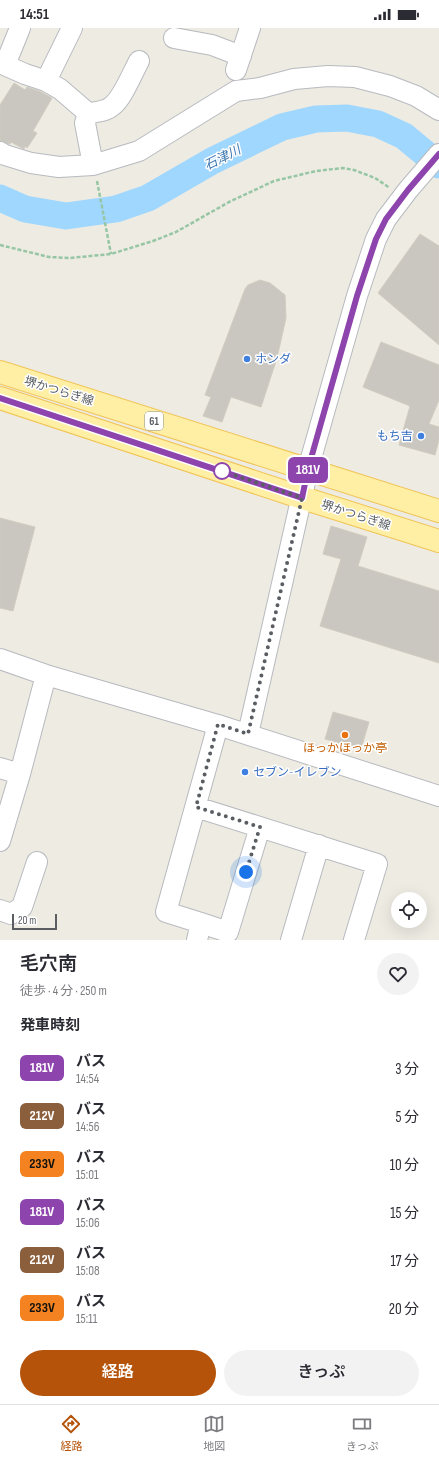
<!DOCTYPE html>
<html lang="ja">
<head>
<meta charset="utf-8">
<style>
  body { margin:0; font-family:"Sofia Sans Condensed","Noto Sans JP",sans-serif; background:#f2f2f3; color:#2b2b33; height:100vh; display:flex; flex-direction:column; font-size:15px; white-space:nowrap }
  * { box-sizing:border-box; margin:0 }
  p { font-size:13px; color:#7c7c81 }
  .icon { flex:none; width:22px; height:22px; fill:none; stroke:currentColor; stroke-width:2; stroke-linecap:round; stroke-linejoin:round }
  .map { position:relative; height:912px; overflow:hidden }
  .panel { display:flex; flex-direction:column; background:#fff; flex:1 }
  .panel>* { flex:none }
  .badge { padding:0 8px; border-radius:6px; font-size:14px; line-height:26px }
  .buttons { position:absolute; left:391px; top:864px; display:grid; gap:8px }
  .buttons a { display:grid; place-items:center; width:36px; height:36px; border-radius:50%; background:#fff; box-shadow:0 4px 16px #0002; font-size:20px }
  .scale { position:absolute; left:12px; bottom:10px; width:45px; box-sizing:border-box; padding-left:4px; border:2px solid #5a5e63; border-top:0; font-size:11px; line-height:14px; white-space:nowrap; color:#5a5e63; -webkit-text-stroke:3px #fff; paint-order:stroke }
  .you { position:absolute; width:20px; height:20px; margin:-10px; border:3px solid #fff; border-radius:50%; background:#1a73e8; box-shadow:0 0 0 6px #1a73e833 }
  .map>.badge { position:absolute; translate:-50% -50%; box-shadow:0 0 0 2px #fff }
  h2 { padding:0 20px; font-size:15px; line-height:36px }
  .round { display:grid; place-items:center; flex:none; width:42px; height:42px; border-radius:21px; background:#f2f2f3 }
  .summary { display:flex; align-items:center; justify-content:space-between; height:68px; padding:0 20px }
  h1 { font-size:19px; font-weight:600; line-height:30px }
  .button { display:flex; gap:8px; margin-top:auto; padding:8px 20px }
  .button a { flex:1; height:46px; border-radius:24px; background:#b45309; color:#fff; font-size:16px; font-weight:600; line-height:46px; text-align:center }
  .button a+a { background:#f2f2f3; color:#2b2b33 }
  ul { padding:0; list-style:none }
  li { display:flex; align-items:center; gap:12px; height:48px; padding:0 20px }
  li div { flex:1 }
  li b { display:block; font-size:15px }
  li em { font-style:normal }
  li .badge { min-width:44px; font-weight:700; text-align:center }
  .status { display:flex; justify-content:space-between; align-items:center; height:28px; padding:0 20px; background:#fff; direction:ltr }
  .status svg { height:11px; fill:currentColor }
  .tabs { display:flex; justify-content:space-around; align-items:center; height:56px; border-top:1px solid #e1e1e2; background:#fff; font-size:11px; color:#7c7c81 }
  .tabs a { display:grid; justify-items:center; gap:2px }
  .tabs .active { color:#b45309 }
  .map>svg:first-child { display:block }
</style>
</head>
<body>
<div class="status"><b>14:51</b><svg viewBox="0 0 49 12"><path d="M0 12V9h3v3zM5 12V6h3v6zM10 12V3h3v9zM15 12V0h3v12zM26 1h20v11H26zM47 4h2v5h-2z"/></svg></div>
<div class="map">
<svg width="439" height="912" viewBox="0 0 439 912">
  <rect width="100%" height="100%" fill="#edebe2"/>
  <g fill="none" stroke-linecap="round" stroke-linejoin="round">
    <path stroke="#a0d7ff" stroke-width="27" d="M0,170L25,181L66,188L116,181L148,170L212,133L282,99L316,91L347,90L378,96L404,108L439,137"/>
  </g>
  <path fill="#cac7c1" stroke="#d2ccc0" d="M14,55L25,62L27,59L41,64L52,70L33,103L37,105L27,120L25,118L24,121L11,114L10,116L0,113V77Z
    M420,206L439,218V317L378,265Z
    M260,252L270,255L285,267L286,290L277,330L261,379L231,369L222,394L203,388L211,369L205,367L245,261L248,257Z
    M381,314L439,337V372L429,396L439,399V412L435,427L399,417L410,378L363,359Z
    M0,490L35,499L13,583L0,580Z
    M331,498L367,509L358,538L439,563V635L320,598L341,531L323,526Z
    M333,684L369,694L361,721L325,711Z"/>
  <g fill="none" stroke-linecap="round" stroke-linejoin="round">
    <g stroke="#b7babf" stroke-width="22">
      <path id="minor" d="M174,10L212,17L241,28
        M0,35L25,46L46,53L60,61L88,85
        M5,37L20,0
        M236,42L250,0
        M46,53L72,0
        M0,124L5,127L31,135L59,139L93,137L139,123L236,63L260,60L294,51L328,48L355,49L390,58L416,68L439,82
        M93,137L85,95L88,85C96,84 105,84 112,78C122,71 133,44 139,33
        M0,631L46,647L218,697L439,768
        M248,706L308,441L357,268L376,211L386,191L408,162L439,126
        M0,740L20,746
        M196,779L377,836L354,912
        M0,813L20,746L46,647
        M0,882L11,886L22,879L37,834
        M201,895L228,904L260,799
        M197,912L201,895L166,884L218,697
        M291,912L319,817"/>
    </g>
    <g stroke="#f1c457" stroke-width="24">
      <path id="major" d="M0,344L439,483
        M0,370L303,470L439,513"/>
    </g>
    <path stroke="#97c6a4" stroke-width="2.5" stroke-dasharray="4 2" stroke-linecap="butt" d="M97,153L111,226
      M0,217L49,229L70,230L111,226L153,213L176,204L229,174L274,153L316,143L343,140L354,142L375,150L390,160"/>
    <use href="#minor" stroke="#fff" stroke-width="20"/>
    <use href="#major" stroke="#ffefa5" stroke-width="22"/>
  </g>
  <g fill="none" stroke-linecap="round" stroke-linejoin="round">
    <g stroke="#fff" stroke-width="9">
      <path id="line" d="M0,370L302,470L308,441L357,268L376,211L386,191L408,162L439,126"/>
    </g>
    <use href="#line" stroke="#8e44ad" stroke-width="6"/>
    <path stroke="#5a5e63" stroke-width="4" stroke-dasharray="0 7.2" d="M222,443L302,470L248,706L218,696L196,779L260,799L246,844"/>
  </g>
  <g fill="#3f7fe0" stroke="#fff" stroke-width="1.5">
    <circle cx="247" cy="331" r="4"/>
    <circle cx="421" cy="408" r="4"/>
    <circle cx="245" cy="744" r="4"/>
  </g>
  <circle fill="#fff" stroke="#8e44ad" stroke-width="2" cx="222" cy="443" r="8"/>
  <circle fill="#e8710a" stroke="#fff" stroke-width="1.5" cx="345" cy="707" r="4"/>
  <g text-anchor="middle" stroke-width="3" stroke-linejoin="round" paint-order="stroke">
    <rect fill="#fff" stroke="#8c8e92" stroke-width="1" x="145" y="384" width="18" height="18" rx="3"/>
    <g font-size="11" font-weight="bold" fill="#5a5e63">
      <text x="154" y="397">61</text>
    </g>
    <g font-size="12" fill="#366cbe" stroke="#fff" text-anchor="start">
      <text x="255" y="335">ホンダ</text>
      <text x="413" y="412" text-anchor="end">もち吉</text>
      <text x="253" y="748">セブン-イレブン</text>
    </g>
    <g font-size="12" fill="#5a5e63" stroke="#fff">
      <text transform="translate(59 363) rotate(17)" y="4">堺かつらぎ線</text>
      <text transform="translate(356 487) rotate(18)" y="4">堺かつらぎ線</text>
    </g>
    <g font-size="12" fill="#c56008" stroke="#fff">
      <text x="345" y="724">ほっかほっか亭</text>
    </g>
    <g font-size="13" font-style="italic" fill="#3e78b1" stroke="#fff">
      <text transform="translate(222 129) rotate(-27)" y="5">石津川</text>
    </g>
  </g>
</svg>
<div class="buttons">
<a><svg class="icon" aria-label="locate" viewBox="0 0 24 24"><circle cx="12" cy="12" r="6"/><path d="M12 2v4M12 18v4M2 12h4M18 12h4"/></svg></a>
</div>
<div class="scale">20 m</div>
<div class="you" style="left:246px;top:844px"></div>
<b class="badge" style="left:308px;top:442px;background:#8e44ad;color:#fff">181V</b>
</div>
<section class="panel">
<div class="summary"><div><h1>毛穴南</h1><p>徒歩 · 4 分 · 250 m</p></div><a class="round"><svg class="icon" aria-label="heart" viewBox="0 0 24 24"><path d="M12 20l-8-8c-3-5 5-10 8-4 3-6 11-1 8 4z"/></svg></a></div>
<h2>発車時刻</h2>
<ul>
<li><span class="badge" style="background:#8e44ad;color:#fff">181V</span><div><b>バス</b><p>14:54</p></div><em>3 分</em></li>
<li><span class="badge" style="background:#8b5e3c;color:#fff">212V</span><div><b>バス</b><p>14:56</p></div><em>5 分</em></li>
<li><span class="badge" style="background:#f58220;color:#111">233V</span><div><b>バス</b><p>15:01</p></div><em>10 分</em></li>
<li><span class="badge" style="background:#8e44ad;color:#fff">181V</span><div><b>バス</b><p>15:06</p></div><em>15 分</em></li>
<li><span class="badge" style="background:#8b5e3c;color:#fff">212V</span><div><b>バス</b><p>15:08</p></div><em>17 分</em></li>
<li><span class="badge" style="background:#f58220;color:#111">233V</span><div><b>バス</b><p>15:11</p></div><em>20 分</em></li>
</ul>
<div class="button"><a>経路</a><a>きっぷ</a></div>
</section>
<nav class="tabs">
<a class="active"><svg class="icon" aria-label="directions" viewBox="0 0 24 24"><path d="M12 3l9 9-9 9-9-9zM9 14v-3h6M13 9l2 2-2 2"/></svg>経路</a>
<a><svg class="icon" aria-label="map" viewBox="0 0 24 24"><path d="M3 6l6-2 6 2 6-2v14l-6 2-6-2-6 2zM9 4v14M15 6v14"/></svg>地図</a>
<a><svg class="icon" aria-label="tickets" viewBox="0 0 24 24"><path d="M3 7h18v10H3zM15 7v10"/></svg>きっぷ</a>
</nav>
</body>
</html>
